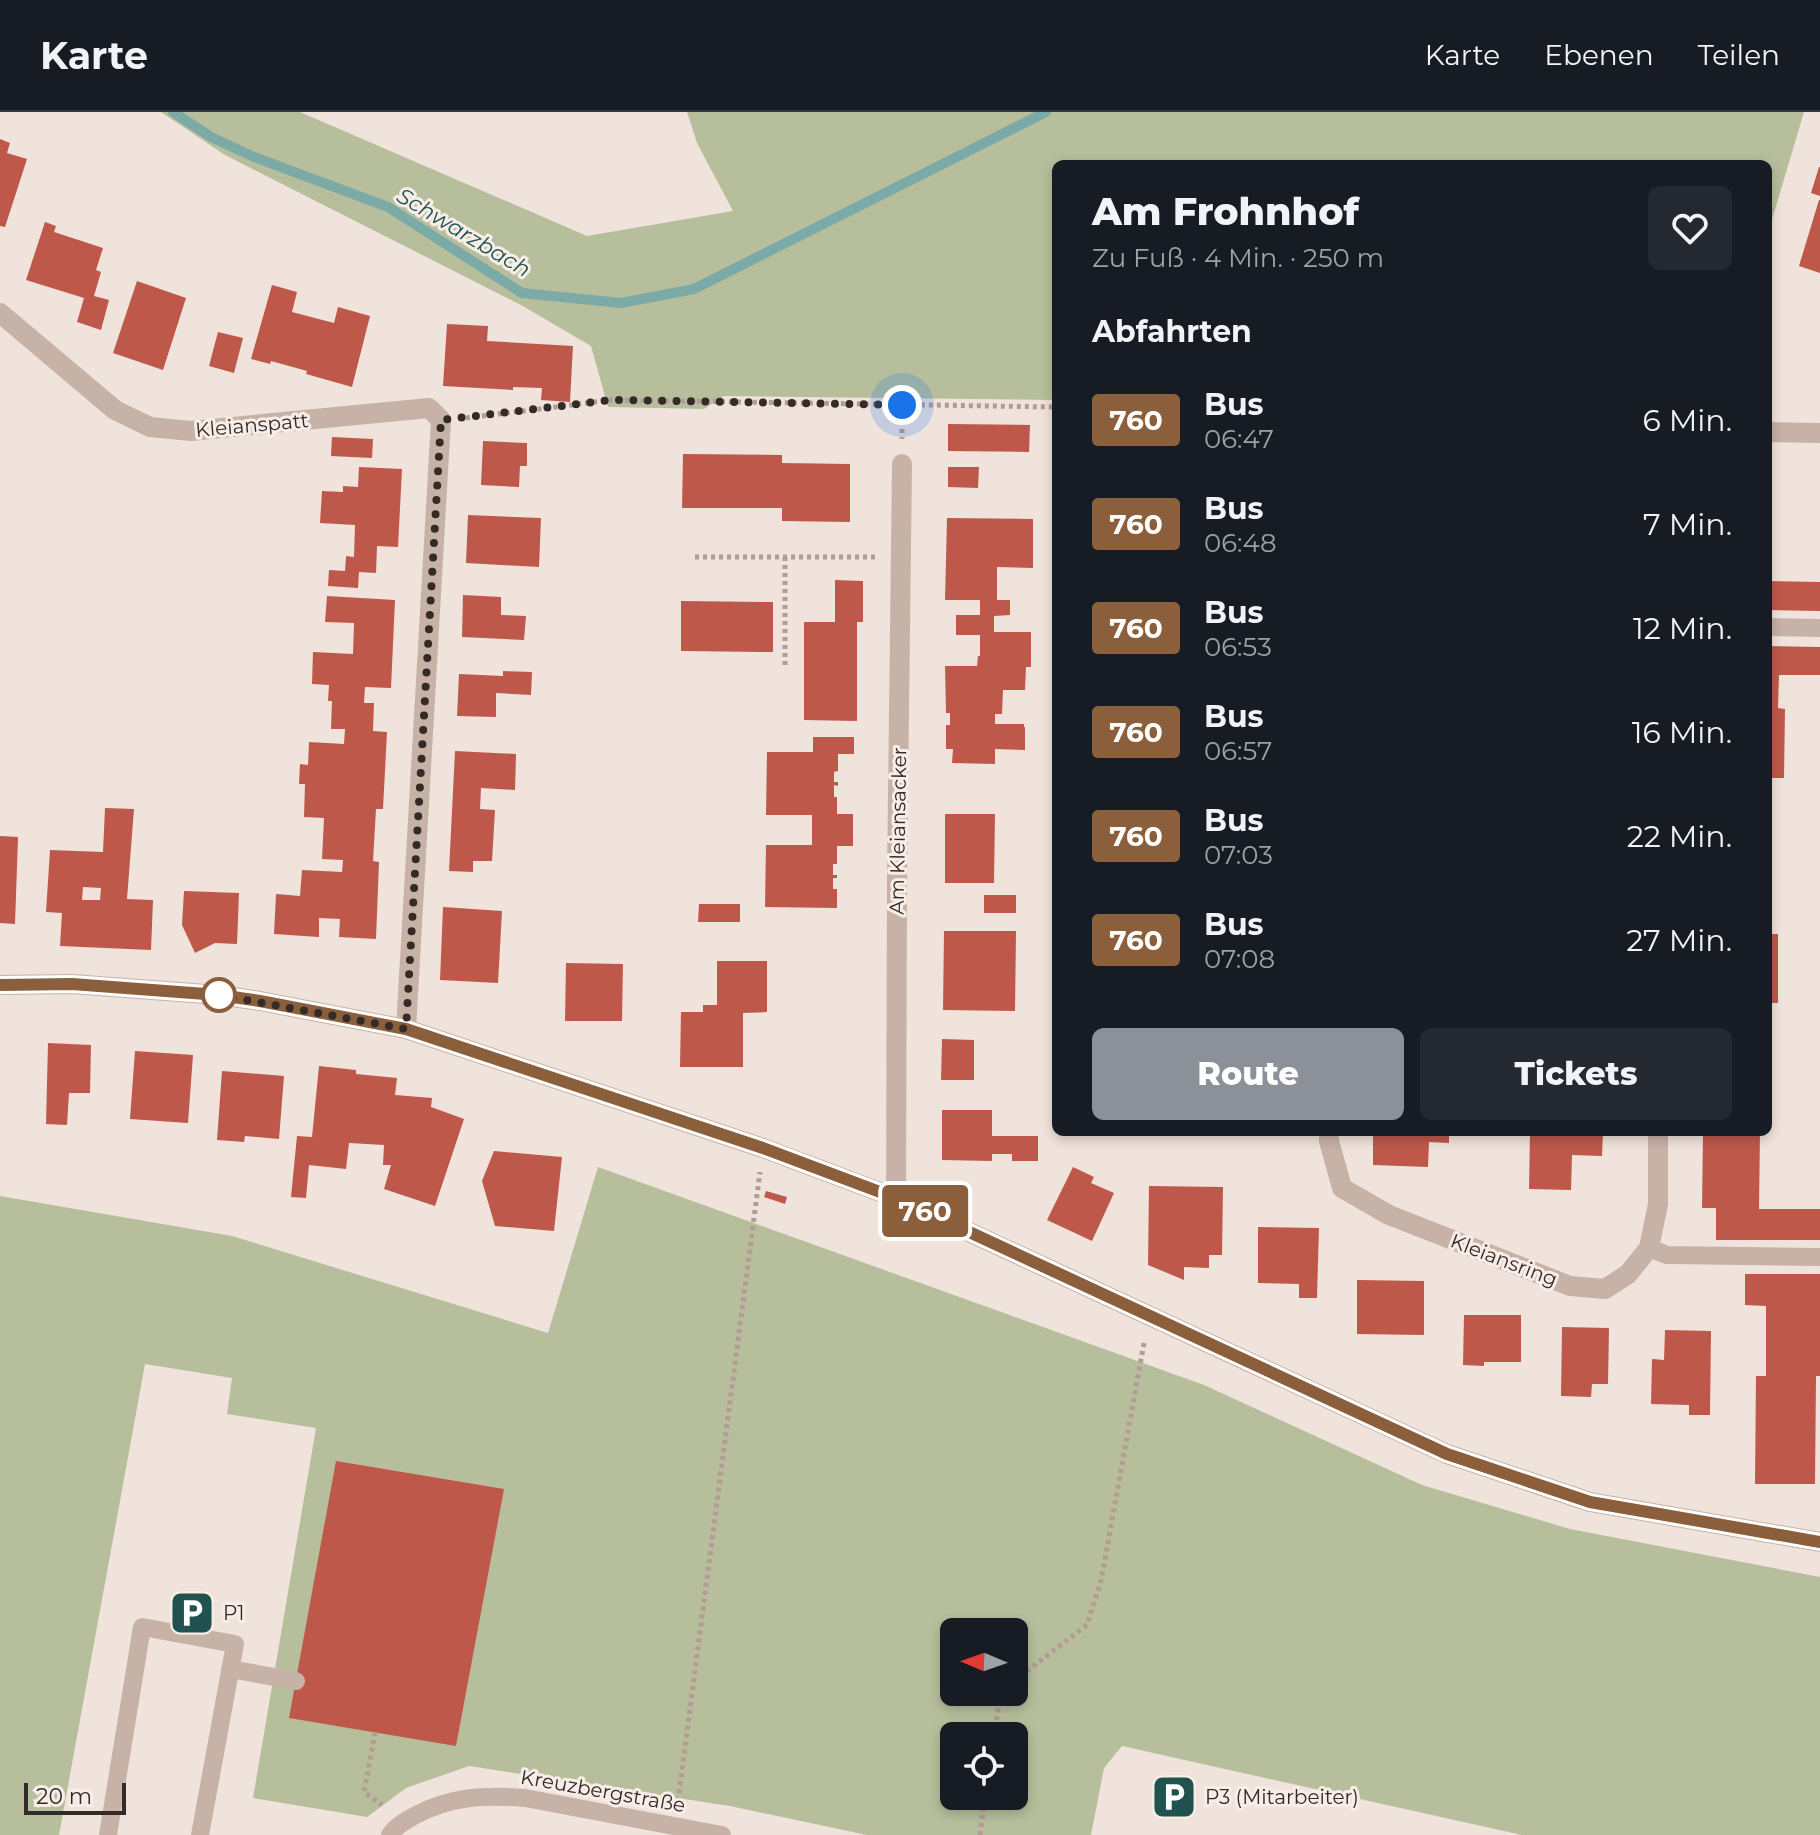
<!DOCTYPE html>
<html lang="de">
<head>
<meta charset="utf-8">
<style>
  body { margin:0; font-family:Montserrat,sans-serif; background:#242831; color:#f1f3f6; height:100vh; display:flex; flex-direction:column; font-size:30px; white-space:nowrap }
  * { box-sizing:border-box; margin:0 }
  p { font-size:26px; color:#9ea1a6 }
  .icon { flex:none; width:44px; height:44px; fill:none; stroke:currentColor; stroke-width:2; stroke-linecap:round; stroke-linejoin:round }
  .map { position:relative; flex:1; overflow:hidden }
  .side { position:absolute; left:1052px; top:48px; width:720px; height:976px; display:flex; flex-direction:column; background:#171b24; border-radius:12px; box-shadow:0 4px 12px #0003 }
  .side>* { flex:none }
  .badge { padding:0 16px; border-radius:6px; font-size:28px; line-height:52px }
  .needle { width:52px; rotate:272deg }
  .controls { position:absolute; left:940px; top:1506px; display:grid; gap:16px }
  .controls a { display:grid; place-items:center; width:88px; height:88px; border-radius:12px; background:#171b24; box-shadow:0 4px 12px #0003; font-size:40px }
  .scale { position:absolute; left:24px; bottom:20px; width:102px; box-sizing:border-box; padding-left:8px; border:4px solid #342a28; border-top:0; font-size:22px; line-height:28px; white-space:nowrap; color:#342a28; -webkit-text-stroke:6px #f8eee7; paint-order:stroke }
  .you { position:absolute; width:40px; height:40px; margin:-20px; border:6px solid #fff; border-radius:50%; background:#1a73e8; box-shadow:0 0 0 12px #1a73e833 }
  .map>.badge { position:absolute; translate:-50% -50%; box-shadow:0 0 0 4px #fff }
  h2 { padding:0 40px; font-size:30px; line-height:72px }
  .round { display:grid; place-items:center; flex:none; width:84px; height:84px; border-radius:12px; background:#242831 }
  .overview { display:flex; align-items:center; justify-content:space-between; height:136px; padding:0 40px }
  h1 { font-size:38px; font-weight:800; line-height:60px }
  .cta { display:flex; gap:16px; margin-top:auto; padding:16px 40px }
  .cta a { flex:1; height:92px; border-radius:12px; background:#8c9099; color:#fff; font-size:32px; font-weight:800; line-height:92px; text-align:center }
  .cta a+a { background:#242831; color:#f1f3f6 }
  ul { padding:0; list-style:none }
  li { display:flex; align-items:center; gap:24px; height:104px; padding:0 40px }
  li div { flex:1 }
  li b { display:block; font-size:30px }
  li em { font-style:normal }
  li .badge { min-width:88px; font-weight:700; text-align:center }
  header { display:flex; align-items:center; gap:48px; box-sizing:border-box; height:112px; padding:0 40px; background:#171b24; border-bottom:2px solid #363941 }
  header strong { font-size:38px }
  nav { display:flex; gap:44px; margin-inline-start:auto; font-size:28px }
  .map>svg:first-child { display:block }
</style>
</head>
<body>
<header>
<strong>Karte</strong>
<nav><a>Karte</a><a>Ebenen</a><a>Teilen</a></nav>
</header>
<div class="map">
<svg width="1820" height="1723" viewBox="0 0 1820 1723">
  <rect width="100%" height="100%" fill="#f0e3db"/>
  <path fill="#b7be9c" fill-rule="evenodd" d="M161,0H300L587,124L733,99L697,31L687,0H1804L1768,121V52H1056V288L724,284L704,297L608,295L591,234L521,193L225,43Z
    M598,1055L1204,1273L1422,1373L1570,1417L1820,1465V1723H1522L1122,1634L1104,1656L1091,1723H867L730,1694L469,1654L406,1676L367,1705L253,1686L316,1316L227,1302L232,1266L145,1252L59,1723H0V1084L232,1124L548,1221ZM954,1520H1014V1580H954ZM954,1624H1014V1684H954Z"/>
  <g fill="none" stroke-linecap="round" stroke-linejoin="round">
    <path stroke="#7caba7" stroke-width="10" d="M173,0L211,25L254,45L388,95L522,181L621,191L694,177L1046,0"/>
  </g>
  <path fill="#be584b" fill-rule="evenodd" d="M0,27L10,31L7,41L27,47L5,115L0,114Z
    M1819,55H1820V84L1811,81Z
    M1819,88H1820V161L1799,154Z
    M45,110L56,114L54,120L103,136L96,158L101,160L94,184L109,188L101,218L77,210L84,186L26,168Z
    M137,169L186,186L163,258L113,241Z
    M272,173L297,180L292,200L334,211L338,195L370,204L352,275L306,262L307,259L271,249L270,252L251,247Z
    M447,212L488,214L487,229L573,234L570,290L541,288L542,276L513,275V278L443,274Z
    M218,220L243,226L234,261L209,254Z
    M948,312L1030,313L1029,340L948,339Z
    M332,325L373,327L372,346L331,344Z
    M483,329L527,331V354H520L519,375L481,373Z
    M683,342L782,343V351L850,352V410L782,409V396H682Z
    M359,355L402,357L398,435L377,434L376,461L359,460L358,476L328,474L329,458L345,459L346,444L354,445L355,413L320,411L322,379L343,380V374L358,375Z
    M948,355H979L978,376L948,375Z
    M468,403L541,406L539,455L466,451Z
    M947,406L1033,407V456L997,455V488H1010V503L994,504V520H1031V555H1026L1025,578H1003L1002,602H995V612H1024V615H1025V638L995,637V652L952,651L953,637H946V613H950V601H946L945,554H977L978,544H980V523H956V503H980V488H945Z
    M835,468L863,469V510H857V609L804,608V510H835Z
    M1768,469L1820,470V499L1768,498Z
    M463,483L501,485V503L526,504L524,528L462,525Z
    M327,484L395,488L391,576L365,575L364,591H374L373,619L387,620L383,697H376L373,749L379,750L376,827L339,825L340,807L319,806V825L274,822L276,782L300,784L302,758L342,760L343,748L322,747L324,706L304,705L305,672H299L300,652L308,653L309,630L344,632L345,617H331L332,589H328L329,573L312,572L313,540L353,542L354,511L325,510Z
    M681,489L773,490V540L681,539Z
    M1768,534L1820,535V563H1779L1778,596L1785,597L1784,666H1768Z
    M503,559L532,560L531,583L496,581V605L457,604L459,562L503,564Z
    M813,625H854V642H838V659L834,660V670H838V674L834,673V685H837V702H853V734H837V752H833V763H837V766H833V777H837V796L765,795L766,733H812V703H766L767,640H813Z
    M455,639L516,642L515,678L481,676L480,697L495,698L492,749H473V760L449,759Z
    M105,696L134,697L127,787L153,788L151,838L60,834L62,801L46,800L50,738L103,740ZM83,775L101,776L100,788H82Z
    M945,702H995L994,771H945Z
    M0,724L18,725L15,812L0,811Z
    M184,779L239,781L237,832L215,831L195,841L182,813Z
    M984,783H1016V801H984Z
    M699,792H740V810H698Z
    M443,795L502,799L498,871L440,868Z
    M944,819H1016L1015,899L943,898Z
    M1768,822H1778V891H1768Z
    M717,849H767V900L743,901V955H680L681,900H703V893H717Z
    M566,851L623,852L622,909H565Z
    M942,927L974,928V968H941Z
    M48,931L91,933L90,981H69L67,1013L46,1012Z
    M135,939L193,943L188,1011L130,1007Z
    M319,954L356,958V962L397,966L395,983L432,986L431,995L464,1007L435,1094L384,1077L391,1053H383L384,1033L349,1031L346,1057L309,1053L306,1086L291,1085L297,1024L312,1025Z
    M222,959L284,964L279,1027L245,1024L244,1030L217,1028Z
    M942,998H992V1024H1038V1049H1012V1042H992V1049L942,1048Z
    M1373,1020H1449V1031L1429,1030L1428,1055L1373,1053Z
    M1530,1020H1603L1602,1044L1572,1043L1571,1078L1529,1077Z
    M1703,1020H1760L1759,1097H1820V1128H1716V1096H1702Z
    M494,1039L562,1045L554,1119L495,1114L482,1069Z
    M1073,1055L1094,1065L1091,1071L1114,1081L1092,1129L1047,1108Z
    M1149,1074L1223,1075L1222,1143H1209V1156L1184,1155V1168L1148,1153Z
    M766,1079L787,1085L785,1092L764,1085Z
    M1258,1115L1319,1116L1317,1186H1299V1172L1258,1171Z
    M1745,1162H1820V1264H1816L1815,1372H1755L1756,1264H1766V1194L1745,1193Z
    M1357,1168L1424,1169V1223L1357,1222Z
    M1464,1203H1521V1250H1484V1254L1463,1253Z
    M1562,1215L1609,1216L1608,1272H1592L1591,1285L1561,1284Z
    M1665,1218L1711,1219L1710,1303H1689V1293L1651,1292L1652,1247L1664,1248Z
    M336,1349L504,1377L456,1634L289,1606Z"/>
  <g fill="none" stroke-linecap="round" stroke-linejoin="round">
    <path stroke="#b39c92" stroke-width="5" stroke-dasharray="4 4" stroke-linecap="butt" d="M902,293V327
      M466,306L612,288L1056,295
      M695,445H875
      M785,445V554
      M1014,1569L1087,1513L1101,1469L1144,1231
      M375,1620L364,1680L382,1693
      M994,1624L1001,1580
      M678,1689L760,1060
      M980,1723L985,1684"/>
    <path stroke="#c7b2a8" stroke-width="18" d="M1768,515L1820,516
      M1649,1136L1667,1143L1820,1145
      M230,1557L296,1569
      M108,1723L142,1515L235,1532L200,1723
      M390,1723C396,1714 405,1709 414,1704C451,1684 484,1683 525,1686L722,1723"/>
    <path stroke="#c7b2a8" stroke-width="20" d="M0,201L115,298L150,315L191,319L429,296L441,308L406,917
      M1768,320L1820,321
      M0,873L72,872L219,883L260,889L406,917L763,1036L896,1086L1447,1342L1590,1390L1820,1430
      M1329,1020V1029L1342,1076L1389,1103L1570,1174L1605,1177L1628,1162L1649,1136L1658,1092V1020
      M896,1086L897,766L902,352"/>
  </g>
  <g fill="none" stroke-linecap="round" stroke-linejoin="round">
    <g stroke="#fff" stroke-width="18">
      <path id="line" d="M0,873L72,872L219,883L260,889L406,917L763,1036L896,1086L1447,1342L1590,1390L1820,1430"/>
    </g>
    <use href="#line" stroke="#8b5e3c" stroke-width="12"/>
    <path stroke="#342a28" stroke-width="8" stroke-dasharray="0 14.4" d="M219,883L406,917L441,308L612,288L902,293"/>
  </g>
  <defs>
    <g id="parking-square" transform="scale(2.3)"><rect x="-9" y="-9" width="18" height="18" rx="4" fill="#205350" stroke="#f8eee7"/><path d="M-3.5-5.5H1a3.5 3.5 0 0 1 0 7H-1V5.5H-3.5ZM-1-3.4V-.6H.8a1.4 1.4 0 0 0 0-2.8Z" fill="#fff"/></g>
  </defs>
  <g fill-rule="evenodd">
    <use href="#parking-square" x="192" y="1501"/>
    <use href="#parking-square" x="1174" y="1685"/>
  </g>
  <circle fill="#fff" stroke="#8b5e3c" stroke-width="4" cx="219" cy="883" r="16"/>
  <g text-anchor="middle" stroke-width="6" stroke-linejoin="round" paint-order="stroke">
    <g font-size="20" fill="#342a28" stroke="#f8eee7">
      <text transform="translate(252 313) rotate(-5)" y="7">Kleianspatt</text>
      <text transform="translate(898 719) rotate(-89)" y="7">Am Kleiansacker</text>
      <text transform="translate(1504 1148) rotate(21)" y="7">Kleiansring</text>
      <text transform="translate(603 1679) rotate(10)" y="7">Kreuzbergstraße</text>
    </g>
    <g font-size="20" fill="#342a28" stroke="#f8eee7" text-anchor="start">
      <text x="223" y="1508">P1</text>
      <text x="1205" y="1692">P3 (Mitarbeiter)</text>
    </g>
    <g font-size="22" font-style="italic" fill="#205350" stroke="#f8eee7">
      <text transform="translate(464 120) rotate(31)" y="8">Schwarzbach</text>
    </g>
  </g>
</svg>
<div class="controls">
<a><svg class="needle" viewBox="-14 -14 28 28"><path d="M0-13l5 13h-10z" fill="#e53935"/><path d="M0 13l5-13h-10z" fill="#9ea1a6"/></svg></a>
<a><svg class="icon" aria-label="locate" viewBox="0 0 24 24"><circle cx="12" cy="12" r="6"/><path d="M12 2v4M12 18v4M2 12h4M18 12h4"/></svg></a>
</div>
<div class="scale">20 m</div>
<div class="you" style="left:902px;top:293px"></div>
<b class="badge" style="left:925px;top:1099px;background:#8b5e3c;color:#fff">760</b>
<section class="side">
<div class="overview"><div><h1>Am Frohnhof</h1><p>Zu Fuß · 4 Min. · 250 m</p></div><a class="round"><svg class="icon" aria-label="heart" viewBox="0 0 24 24"><path d="M12 20l-8-8c-3-5 5-10 8-4 3-6 11-1 8 4z"/></svg></a></div>
<h2>Abfahrten</h2>
<ul>
<li><span class="badge" style="background:#8b5e3c;color:#fff">760</span><div><b>Bus</b><p>06:47</p></div><em>6 Min.</em></li>
<li><span class="badge" style="background:#8b5e3c;color:#fff">760</span><div><b>Bus</b><p>06:48</p></div><em>7 Min.</em></li>
<li><span class="badge" style="background:#8b5e3c;color:#fff">760</span><div><b>Bus</b><p>06:53</p></div><em>12 Min.</em></li>
<li><span class="badge" style="background:#8b5e3c;color:#fff">760</span><div><b>Bus</b><p>06:57</p></div><em>16 Min.</em></li>
<li><span class="badge" style="background:#8b5e3c;color:#fff">760</span><div><b>Bus</b><p>07:03</p></div><em>22 Min.</em></li>
<li><span class="badge" style="background:#8b5e3c;color:#fff">760</span><div><b>Bus</b><p>07:08</p></div><em>27 Min.</em></li>
</ul>
<div class="cta"><a>Route</a><a>Tickets</a></div>
</section>
</div>
</body>
</html>
